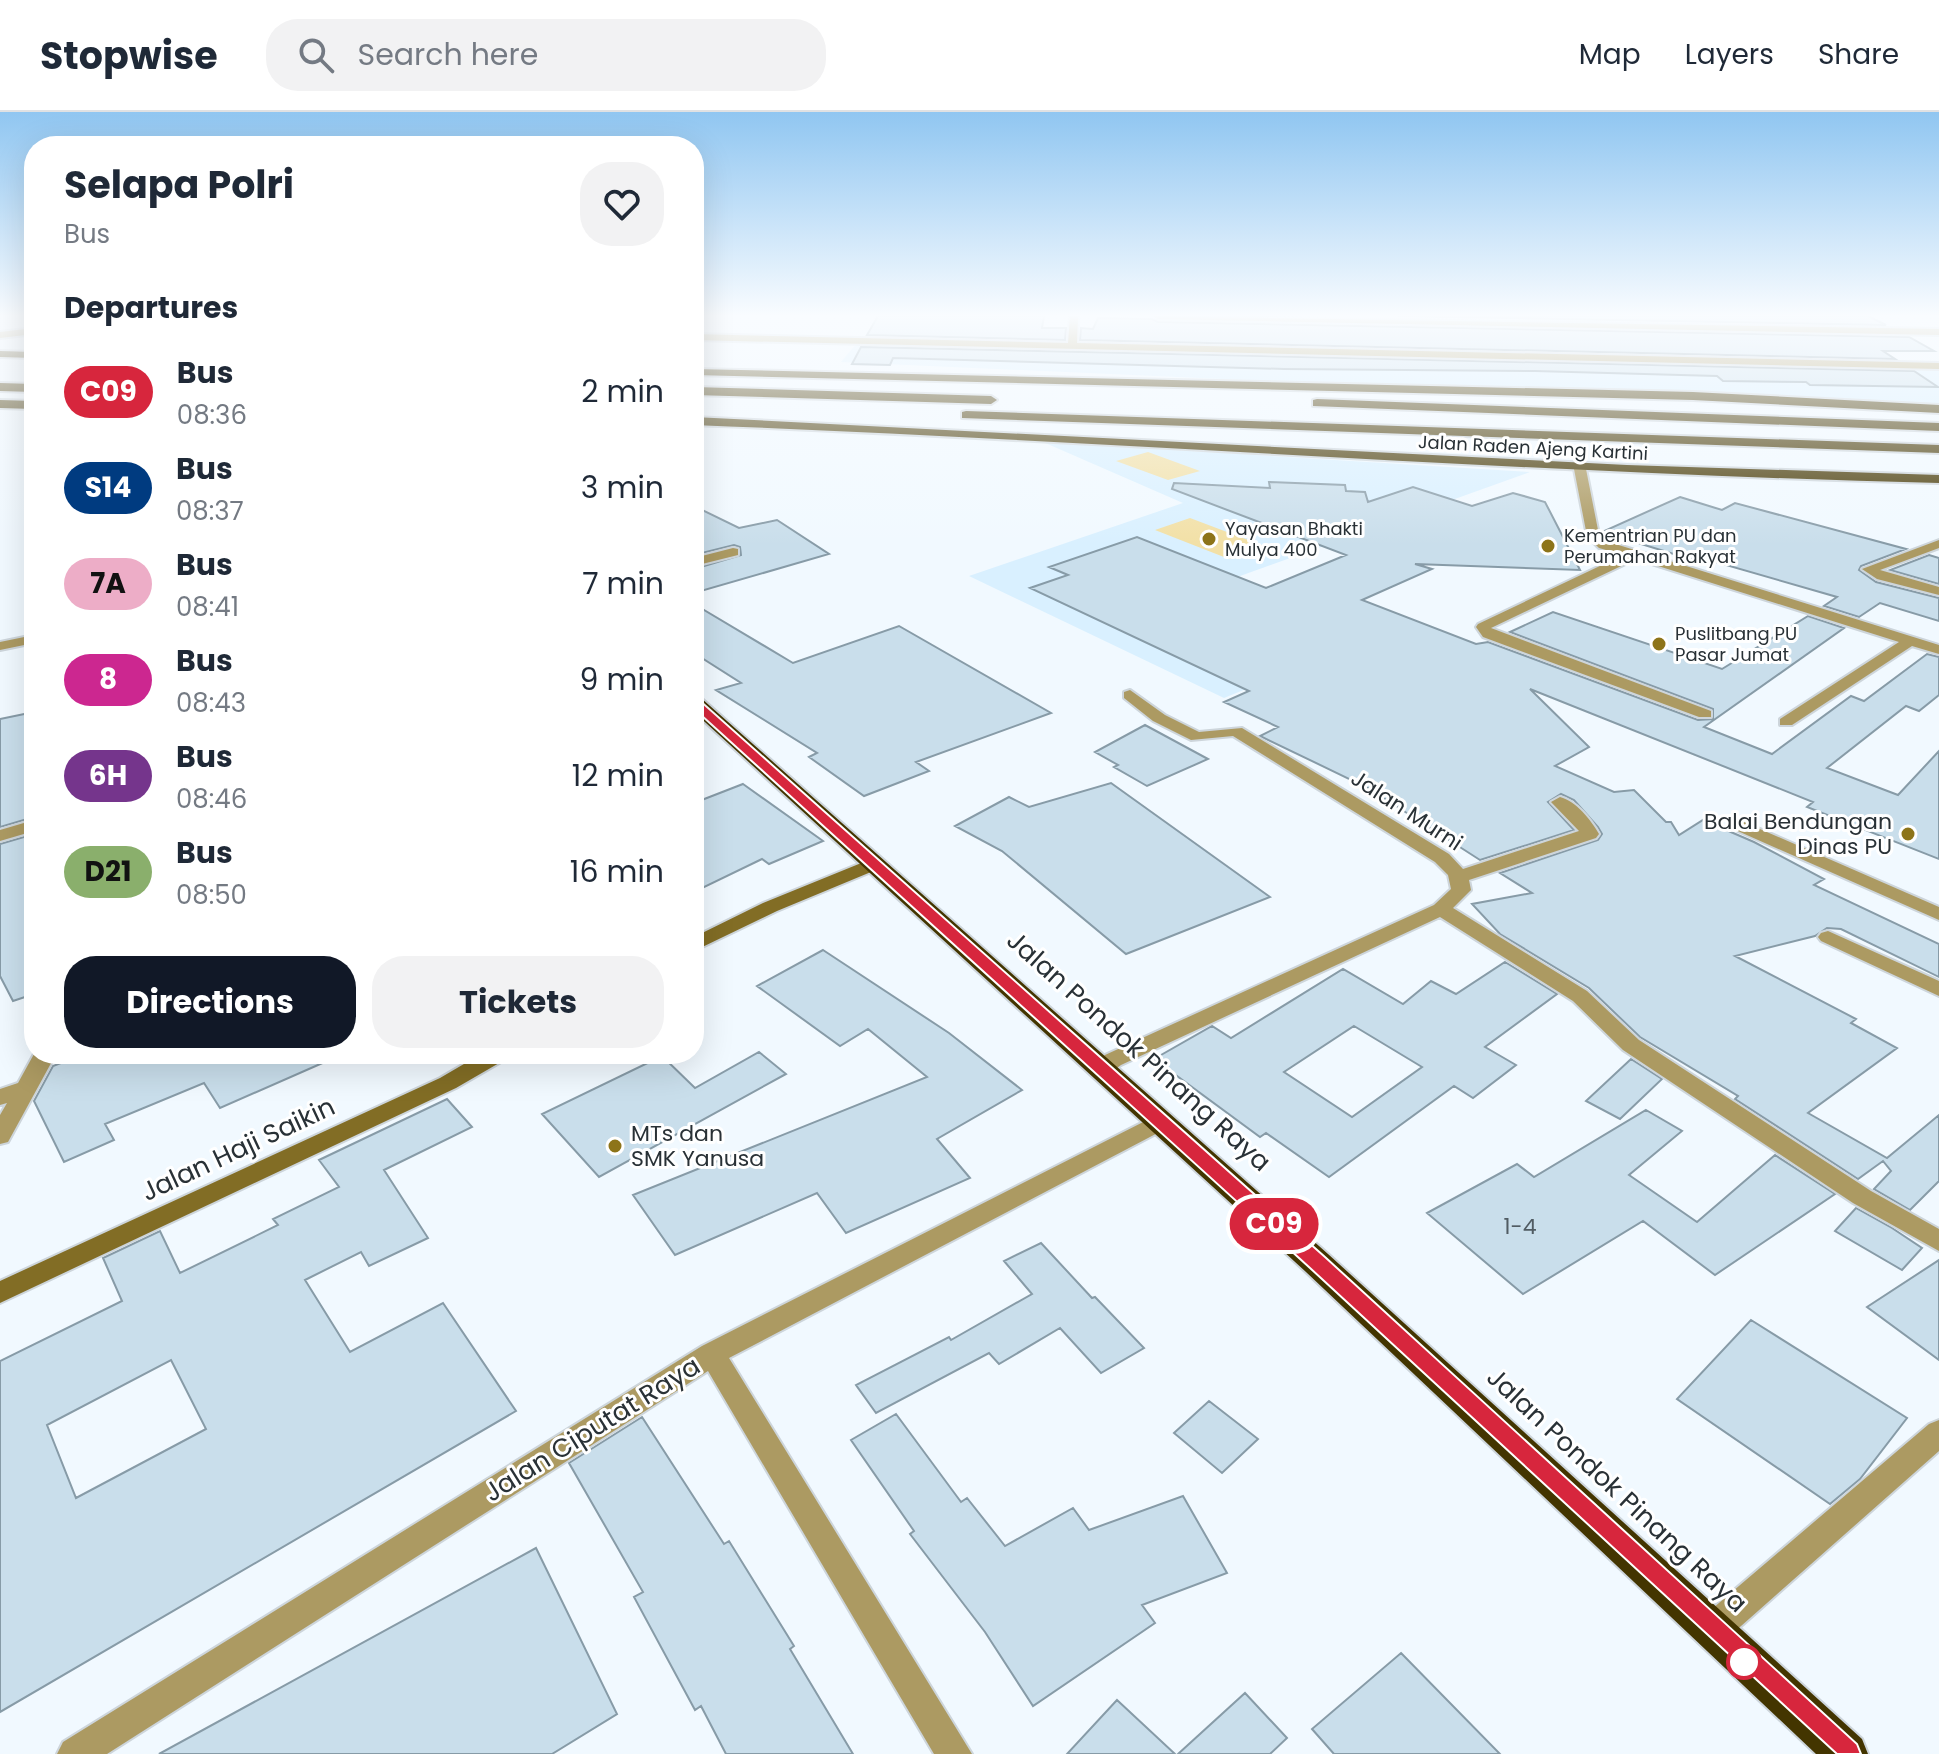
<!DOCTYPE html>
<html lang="en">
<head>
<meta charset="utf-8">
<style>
  body { margin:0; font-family:Poppins,sans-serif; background:#f2f2f3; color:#1f2937; height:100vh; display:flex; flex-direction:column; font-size:30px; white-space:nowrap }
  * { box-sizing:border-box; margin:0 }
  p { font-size:26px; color:#747a83 }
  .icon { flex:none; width:44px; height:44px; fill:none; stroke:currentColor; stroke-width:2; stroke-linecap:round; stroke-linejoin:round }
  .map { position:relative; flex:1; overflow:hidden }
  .drawer { position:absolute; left:24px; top:24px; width:680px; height:928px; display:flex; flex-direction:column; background:#fff; border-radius:32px; box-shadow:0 8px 32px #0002 }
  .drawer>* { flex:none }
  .badge { padding:0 16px; border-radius:26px; font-size:28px; line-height:52px }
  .map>.badge { position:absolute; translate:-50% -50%; box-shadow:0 0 0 4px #fff }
  h2 { padding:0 40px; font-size:30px; line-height:72px }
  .round { display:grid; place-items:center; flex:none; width:84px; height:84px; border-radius:32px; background:#f2f2f3 }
  .overview { display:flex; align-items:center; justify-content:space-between; height:136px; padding:0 40px }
  h1 { font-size:38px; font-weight:700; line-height:60px }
  .action { display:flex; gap:16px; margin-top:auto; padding:16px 40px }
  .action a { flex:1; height:92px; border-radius:32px; background:#111827; color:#fff; font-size:32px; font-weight:700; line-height:92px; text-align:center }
  .action a+a { background:#f2f2f3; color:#1f2937 }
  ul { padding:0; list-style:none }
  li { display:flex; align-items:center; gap:24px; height:96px; padding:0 40px }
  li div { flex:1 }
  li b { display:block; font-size:30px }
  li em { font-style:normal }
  li .badge { min-width:88px; font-weight:700; text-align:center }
  header { display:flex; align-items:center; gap:48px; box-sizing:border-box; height:112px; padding:0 40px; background:#fff; border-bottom:2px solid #e0e1e3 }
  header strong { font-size:38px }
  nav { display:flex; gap:44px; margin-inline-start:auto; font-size:28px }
  .search { width:560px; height:72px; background:#f2f2f3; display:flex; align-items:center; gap:20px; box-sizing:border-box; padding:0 28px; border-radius:32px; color:#747a83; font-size:30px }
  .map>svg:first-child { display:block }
</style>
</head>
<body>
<header>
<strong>Stopwise</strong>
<div class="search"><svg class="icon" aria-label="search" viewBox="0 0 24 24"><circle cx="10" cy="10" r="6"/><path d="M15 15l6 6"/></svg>Search here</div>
<nav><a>Map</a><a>Layers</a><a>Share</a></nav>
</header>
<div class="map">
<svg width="1939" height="1642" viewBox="0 0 1939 1642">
  <rect width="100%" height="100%" fill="#f1f9ff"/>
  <path fill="#d9f0ff" d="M857,231L1939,256V299L841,250Z
    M1043,330L1530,360L1229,468L1368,527L1224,586L969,464L1183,391Z"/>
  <path fill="#f2e0a6" d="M1148,340L1200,359L1168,368L1116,349Z
    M1190,406L1264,434L1229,447L1155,418Z"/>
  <path fill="#c9deeb" stroke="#879ba7" stroke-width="2" fill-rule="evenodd" d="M878,204H1044L1042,216H1066L1065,228L867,223Z
    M1398,204H1868L1886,213Z
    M1098,206L1152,207L1158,210L1909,225L1934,239H1883L1895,247L1080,228L1081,216L1093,217Z
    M861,235L1914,259L1938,275L1810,273L1806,270L1723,269L1717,264L1535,259L1284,257L893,246L890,253L852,252Z
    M1269,370L1345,373L1346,379L1365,380L1368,390L1413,375L1472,394L1513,381L1545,390L1580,458L1415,452L1432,457L1362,488L1476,532L1488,530L1698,608L1713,607V597L1510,520L1553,500L1722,557L1808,504L1844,516L1704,615L1772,642L1851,584L1864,589L1927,542L1939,545V583L1919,599L1906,594L1827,656L1898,683L1939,639V747L1807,695L1813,690L1530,577L1589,635L1555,654L1614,680L1634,678L1666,710H1671L1679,723L1703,708L1754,730L1824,767L1814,773L1939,832V865L1841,817L1827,816L1815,824L1735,844L1856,907L1851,911L1897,936L1808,1001L1887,1046L1939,1003V1069L1910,1098L1874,1077L1891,1059L1883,1049L1858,1067L1735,987L1738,984L1640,925L1589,876L1500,822L1472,792L1532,781L1500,761L1598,728L1602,722L1598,715L1574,688L1561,682L1548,690L1574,718L1480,748L1368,676L1260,624L1278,615L1224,590L1249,579L1030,476L1068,463L1049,455L1137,425L1266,476L1346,443L1172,377L1174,371L1270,376Z
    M1680,385L1722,398L1735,391L1906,437L1861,454L1859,458L1876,470L1939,486V509L1880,491L1859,505L1824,494L1837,485L1709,448L1703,451L1602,420Z
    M694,394L739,416L777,408L829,442L694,481V457L741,443L740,435L734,433L694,443Z
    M1929,443L1939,446V472L1890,458Z
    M694,492L793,551L899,514L1051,601L916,650L929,659L864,684L809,645L817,641L716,578L741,571L694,541Z
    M34,600V705L0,715V607Z
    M1145,613L1208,647L1147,674L1114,655L1118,653L1095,640Z
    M1111,671L1270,785L1126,842L1002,739L955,714L1009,685L1029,695Z
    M743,672L823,729L769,752L762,747L694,780V691Z
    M34,722V882L13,889L0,864V732Z
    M823,838L949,921L1022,978L937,1027L970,1066L846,1121L817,1081L675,1143L633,1083L927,965L868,917L840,934L757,874Z
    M1505,850L1557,882L1485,935L1516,953L1473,986L1454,974L1329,1065L1266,1021L1260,1025L1154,947L1212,914L1231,926L1343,857L1403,892L1431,869L1456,882ZM1354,914L1422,955L1352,1005L1284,960Z
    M759,940L786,962L599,1065L542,1002L662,944L695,976Z
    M84,942H343L220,996L204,971L105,1012L114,1028L64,1050L34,989L53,954Z
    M1631,947L1662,967L1620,1007L1586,989Z
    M447,987L472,1015L384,1058L428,1126L369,1154L361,1140L305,1168L350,1240L443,1191L516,1299L0,1600V1249L122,1189L103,1146L160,1119L180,1161L278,1113L273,1107L339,1075L319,1048ZM171,1248L206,1317L76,1386L47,1313Z
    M1646,998L1682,1019L1629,1063L1697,1110L1775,1043L1835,1082L1715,1163L1643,1109L1523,1182L1427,1101L1517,1052L1534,1065Z
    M1856,1096L1892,1116L1922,1136L1902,1158L1835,1119Z
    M1041,1131L1092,1186L1095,1185L1144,1236L1101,1261L1060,1216L999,1252L989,1241L876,1301L856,1273L949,1225L951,1228L1032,1182L1004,1149Z
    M1939,1148V1248L1867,1195Z
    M1751,1208L1907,1306L1860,1367L1830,1392L1677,1287Z
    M1209,1289L1258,1327L1222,1361L1174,1321Z
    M896,1302L961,1390L967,1386L1005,1434L1073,1396L1089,1418L1183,1384L1227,1461L1142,1493L1155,1511L1033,1594L985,1520L910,1422L914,1419L851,1328Z
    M642,1305L724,1432L729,1429L794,1534L790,1537L853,1642H726L701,1594L695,1598L634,1485L643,1480L569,1351Z
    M536,1436L617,1602L552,1642H159Z
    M1401,1541L1500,1642H1334L1312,1617Z
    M1245,1581L1287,1626L1270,1642H1178Z
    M1117,1588L1175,1642H1067Z"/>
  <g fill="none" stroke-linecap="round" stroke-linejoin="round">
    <g stroke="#cdd5db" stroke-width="4">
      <path id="street" d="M1070,204H1078L1077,231L1939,251V257L694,228V222L1068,231Z
        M1154,204L1939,217V223L1158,207Z
        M34,216V222L0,226V220Z
        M1580,354L1586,357L1599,423L1609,430L1939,533V542L1912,534L1792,613H1780V607L1899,530L1636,447L1491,516L1711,599V605H1699L1483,525L1476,515L1478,512L1623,443L1599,436L1587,424L1574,357Z
        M1939,428V436L1880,458L1939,475V483L1877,467L1862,457Z
        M733,436L738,437V443L694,454V446Z
        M34,523V531L0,538V530Z
        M1130,578L1165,603L1199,620L1242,616L1449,742L1463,757L1579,719L1551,690L1560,685C1576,689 1591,708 1599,722L1596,726L1469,768L1471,778L1453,796L1587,879L1639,928L1871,1079L1939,1117V1139L1853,1091L1623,938L1573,889L1440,805L1121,953L1110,961H1094L1091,956L1105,943L1434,793L1451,777L1448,763L1435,750L1233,624L1191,628L1153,609L1124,586V580Z
        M1737,707L1939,795V808L1731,716L1728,712L1731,708Z
        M34,708V719L0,729V718Z
        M1828,819L1939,869V884L1821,829L1818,825L1821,821Z
        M34,942H56L8,1030L0,1032V1003L7,991L0,993V977L18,971Z
        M1161,1001L1169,1003L1173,1009L1169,1015L729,1246L972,1642H934L708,1259L107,1642H57L63,1630L702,1234Z
        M1939,1308V1339L1723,1530L1711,1535L1699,1530L1695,1519L1699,1508L1929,1312Z"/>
    </g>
    <g stroke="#cdd5db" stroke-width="4">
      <path id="secondary" d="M876,745L885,751L883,755L777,799L694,839V825L763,791Z
        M481,942H509L506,947L456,976L0,1191V1169L440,966Z"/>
    </g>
    <g stroke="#cdd5db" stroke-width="4">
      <path id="highway" d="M0,239L34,240V246L0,245Z
        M694,257L1693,280L1939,293V301L1693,288L694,263Z
        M0,271L34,272V280L0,279Z
        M694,275L991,284L997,288L991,292L694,283Z
        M1317,287L1939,311V319L1313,294V288Z
        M0,288L34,289V297L0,296Z
        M966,299L1939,333V341L962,306V300Z
        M694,305L1627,353L1939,363V371C1524,361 1109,329 694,313Z
        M694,584L701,586L1328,1142L1862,1627L1868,1642H1816L1306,1160L694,600Z"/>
    </g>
    <use href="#street" fill="#ac9a62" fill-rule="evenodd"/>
    <use href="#secondary" fill="#826d25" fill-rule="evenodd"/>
    <use href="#highway" fill="#433500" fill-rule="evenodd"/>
  </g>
  <linearGradient id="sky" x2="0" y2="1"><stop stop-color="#90c6f1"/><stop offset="0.47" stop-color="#f9fcff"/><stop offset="1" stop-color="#f9fcff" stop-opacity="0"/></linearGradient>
  <rect width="1939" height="433" fill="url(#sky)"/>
  <path fill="#d7263d" stroke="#fff" stroke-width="2" d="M690,587H698L1325,1145L1857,1632L1861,1642H1837L1310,1156L690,593Z"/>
  <g fill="#8d7419" stroke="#fff" stroke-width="3">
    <circle cx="1209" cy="427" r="8"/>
    <circle cx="1548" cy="434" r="8"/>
    <circle cx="1659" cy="532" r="8"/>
    <circle cx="1908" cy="722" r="8"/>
    <circle cx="615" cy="1034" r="8"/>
  </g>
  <circle fill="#fff" stroke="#d7263d" stroke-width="4" cx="1744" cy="1550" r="16"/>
  <g text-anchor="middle" stroke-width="6" stroke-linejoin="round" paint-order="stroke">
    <g font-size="18" fill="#293136" stroke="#fff">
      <text transform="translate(1533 336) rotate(3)" y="6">Jalan Raden Ajeng Kartini</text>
    </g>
    <g font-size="18" fill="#293136" stroke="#fff" text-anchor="start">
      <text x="1225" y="423">Yayasan Bhakti<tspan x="1225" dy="21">Mulya 400</tspan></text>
      <text x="1564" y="430">Kementrian PU dan<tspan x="1564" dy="21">Perumahan Rakyat</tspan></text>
      <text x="1675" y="528">Puslitbang PU<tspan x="1675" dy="21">Pasar Jumat</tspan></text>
    </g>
    <g font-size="22" fill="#293136" stroke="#fff">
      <text transform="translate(1407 698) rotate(33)" y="8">Jalan Murni</text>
    </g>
    <g font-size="22" fill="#293136" stroke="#fff" text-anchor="end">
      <text x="1892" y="717">Balai Bendungan<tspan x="1892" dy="25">Dinas PU</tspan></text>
      <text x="631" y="1029" text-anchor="start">MTs dan<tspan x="631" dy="25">SMK Yanusa</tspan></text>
    </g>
    <g font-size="22" fill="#515c63">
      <text x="1520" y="1122">1-4</text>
    </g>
    <g font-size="26" fill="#293136" stroke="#fff">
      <text transform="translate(1139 939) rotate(42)" y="9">Jalan Pondok Pinang Raya</text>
      <text transform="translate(238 1037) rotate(-25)" y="9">Jalan Haji Saikin</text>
      <text transform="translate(592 1317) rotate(-32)" y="9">Jalan Ciputat Raya</text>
      <text transform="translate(1617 1378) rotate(43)" y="9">Jalan Pondok Pinang Raya</text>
    </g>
  </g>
</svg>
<b class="badge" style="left:1274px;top:1112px;background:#d7263d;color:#fff">C09</b>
<section class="drawer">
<div class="overview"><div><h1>Selapa Polri</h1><p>Bus</p></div><a class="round"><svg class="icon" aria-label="heart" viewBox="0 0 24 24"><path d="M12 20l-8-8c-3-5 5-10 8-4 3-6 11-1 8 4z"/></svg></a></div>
<h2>Departures</h2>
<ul>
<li><span class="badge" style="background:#d7263d;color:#fff">C09</span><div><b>Bus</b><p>08:36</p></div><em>2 min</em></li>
<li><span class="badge" style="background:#003b80;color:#fff">S14</span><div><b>Bus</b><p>08:37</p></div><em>3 min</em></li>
<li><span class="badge" style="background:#edadc7;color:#111">7A</span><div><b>Bus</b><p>08:41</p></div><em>7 min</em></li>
<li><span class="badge" style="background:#cc2790;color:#fff">8</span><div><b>Bus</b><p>08:43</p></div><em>9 min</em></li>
<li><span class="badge" style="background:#75358c;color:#fff">6H</span><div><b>Bus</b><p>08:46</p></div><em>12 min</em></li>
<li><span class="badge" style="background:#8aaf6c;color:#111">D21</span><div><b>Bus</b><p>08:50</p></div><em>16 min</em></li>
</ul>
<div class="action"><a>Directions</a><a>Tickets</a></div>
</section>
</div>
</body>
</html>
